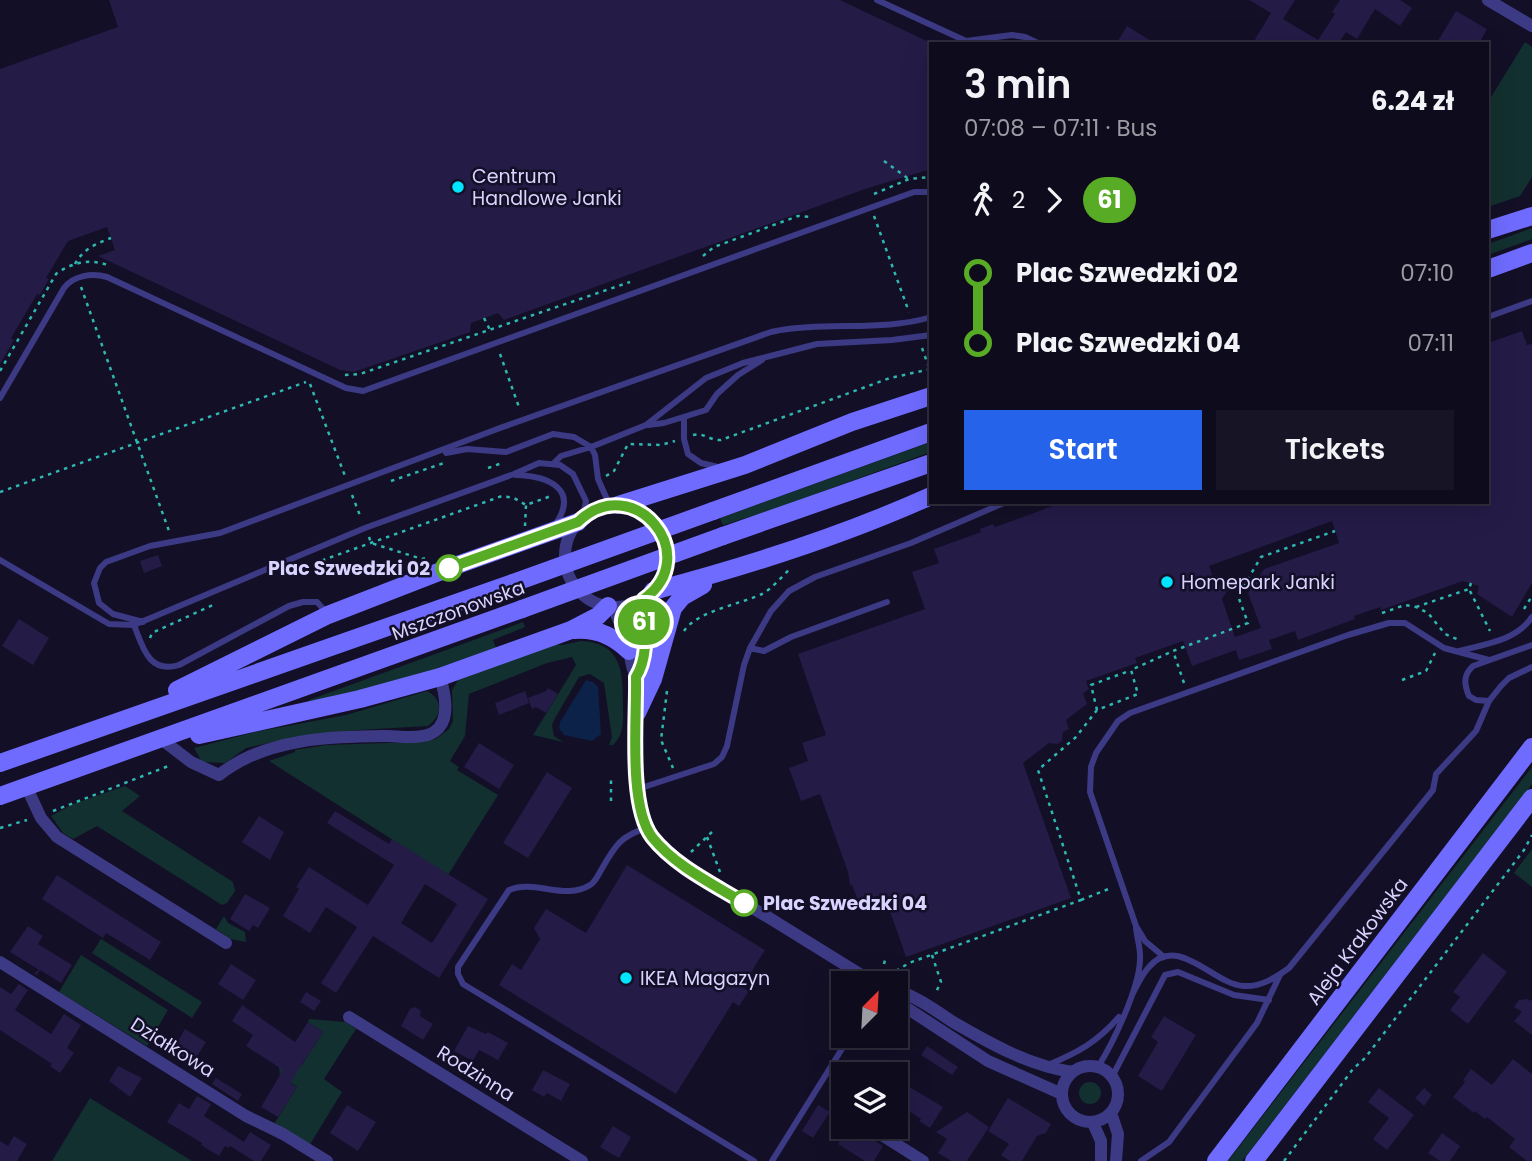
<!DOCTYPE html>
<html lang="en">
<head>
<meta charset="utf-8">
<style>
  body { margin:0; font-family:Poppins,sans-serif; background:#171425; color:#f1f3f6; height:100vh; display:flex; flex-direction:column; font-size:26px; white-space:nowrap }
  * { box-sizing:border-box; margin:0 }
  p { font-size:23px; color:#9b9ba3 }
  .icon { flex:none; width:38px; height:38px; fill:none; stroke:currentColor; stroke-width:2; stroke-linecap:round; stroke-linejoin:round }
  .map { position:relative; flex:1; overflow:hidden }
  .drawer { position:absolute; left:929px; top:42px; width:560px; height:462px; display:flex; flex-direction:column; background:#0e0b1c; border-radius:0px; box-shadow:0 7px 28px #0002,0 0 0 2px #2e2b3b }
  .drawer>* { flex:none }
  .badge { padding:0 14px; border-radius:23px; font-size:24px; line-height:46px }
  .needle { width:46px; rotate:24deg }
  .tools { position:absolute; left:831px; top:971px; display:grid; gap:14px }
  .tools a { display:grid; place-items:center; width:77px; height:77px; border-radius:0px; background:#0e0b1c; box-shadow:0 7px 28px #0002,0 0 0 2px #2e2b3b; font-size:35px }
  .map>.badge { position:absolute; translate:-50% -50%; box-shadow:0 0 0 4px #fff }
  .legs { display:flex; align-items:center; gap:10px; height:77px; padding:0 35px; font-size:23px }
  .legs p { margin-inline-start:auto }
  .headline { display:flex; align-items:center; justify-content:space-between; height:119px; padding:0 35px }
  h1 { font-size:38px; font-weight:600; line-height:52px }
  .primary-button { display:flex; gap:14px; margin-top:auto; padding:14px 35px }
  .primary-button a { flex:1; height:80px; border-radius:0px; background:#2563eb; color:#fff; font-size:28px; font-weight:600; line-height:80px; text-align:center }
  .primary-button a+a { background:#171425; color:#f1f3f6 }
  ul { padding:0 35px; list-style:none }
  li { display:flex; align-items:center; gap:24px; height:70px; font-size:26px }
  li i { display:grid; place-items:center; width:10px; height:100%; margin:0 9px; background:currentColor }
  li i::after { content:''; width:18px; height:18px; margin:-9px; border:5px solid; border-radius:50%; background:#0e0b1c }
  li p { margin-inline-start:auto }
  li:first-child i { background:linear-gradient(#0000 50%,currentColor 0) }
  li:last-child i { background:linear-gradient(currentColor 50%,#0000 0) }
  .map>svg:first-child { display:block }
</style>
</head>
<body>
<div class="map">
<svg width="1532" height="1161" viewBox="0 0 1532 1161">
  <rect width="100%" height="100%" fill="#130f26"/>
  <path fill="#12302f" d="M1525,42L1532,47V177L1520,196L1488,207V102Z
    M1532,228V239L1488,255V244Z
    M931,442V452L774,509L723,525L720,518Z
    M523,622L525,627L493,640L496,648L363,694L311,705L309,700Z
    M581,641C622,643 623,672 623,704C623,720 625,734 613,745H609L612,737L604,683L590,674L579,677L554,720L552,725L554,736L563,742L533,735L576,665L572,657L547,663L469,694L465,736L450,761L459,767L457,770L498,795L448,875L269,761L295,752V750L326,745L416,742L436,739L449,729L453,721L452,690L458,680L553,644L562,645Z
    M427,691C444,700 442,715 428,726L358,730L296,737L246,748L225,763L202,762L194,748L255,732L346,715Z
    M1532,767V784L1250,1151L1242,1161H1228Z
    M125,786L140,796L122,811L233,882L235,891L227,903L222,905L97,826L73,839L63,833L51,816L73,804Z
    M1532,849V887L1514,873Z
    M224,916L228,923L245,932L246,942L231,939L216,929Z
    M101,939L202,1002L192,1018L92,953Z
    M81,955L168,1010L147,1046L59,992Z
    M309,1019L346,1022L356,1029L324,1079L342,1092L309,1146L274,1124L297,1087L280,1076L279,1067L302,1065L323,1032L308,1022Z
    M1079 1093a11 11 0 1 1 22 0a11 11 0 1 1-22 0Z
    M90,1098L192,1161H52Z"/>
  <path fill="#0c2248" d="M586,680L593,682L598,687L601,734L592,741L564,735L559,728L560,722Z"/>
  <path fill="#241b47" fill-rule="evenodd" d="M109,0H840L931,43V169L865,189L504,320L498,313L471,323L470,332L354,372L340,370L98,256L115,250L107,227L68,241L46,278L49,279L40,295L37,294L11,338L14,340L0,364V69L118,27Z
    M1249,0H1295L1283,19L1318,40L1335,14L1332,12L1340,0H1400L1412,8L1400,26L1375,9L1357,39L1346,32L1338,44H1261L1255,39L1271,13Z
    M1456,11L1487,29L1479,44H1436Z
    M1127,26L1156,44H1116Z
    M1522,331L1527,345L1532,344V583L1512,617L1477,594L1479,586L1463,581L1381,610L1380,607L1354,616L1355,619L1298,640L1295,631L1269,640L1272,649L1239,660L1236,650L1192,666L1183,641L1135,658L1137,663L1086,681L1089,689L1083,694L1087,704L1066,720L1069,729L1063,732L1062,741L1058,744L1049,743L1023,763L1071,898L906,957L884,894L859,903L852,885H850L848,872L820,794L801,801L789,768L808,761L802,743L826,735L798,654L925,609L912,572L939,563L934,549L981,532L980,529L993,524L995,527L1064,502H1488V343ZM1332,521L1339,543L1264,569L1248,593L1261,628L1235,637L1222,599L1234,580L1216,586L1209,566Z
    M158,555L162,566L144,573L140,561Z
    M19,619L49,638L33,665L2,646Z
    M548,688L558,694L546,713L536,707L532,709L528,698L546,691Z
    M525,691L529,703L499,715L495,703Z
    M479,743L514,765L499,789L464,767Z
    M547,772L572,788L528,858L503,843Z
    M335,811L389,844L392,839L488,899L439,978L373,936L336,993L321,983L357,927L326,907L310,933L283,916L299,889L296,887L309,867L368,905L394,865L327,823ZM425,884L457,904L432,943L401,923Z
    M259,816L284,832L270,860L242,842Z
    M627,865L765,950L742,987L749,991L739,1006L733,1002L676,1094L499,985L512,964L521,970L540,939L534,928L546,909L586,933Z
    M57,875L161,942L150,960L106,933L103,938L42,899Z
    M245,894L270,908L258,928L253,925L249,931L230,919Z
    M28,926L43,936L38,944L72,965L61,983L40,970L37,975L34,973L39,970L10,952Z
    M1483,953L1507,972L1468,1024L1450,1010L1460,997L1453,992Z
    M231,964L256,980L243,1000L218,984Z
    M19,984L28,990L15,1010L51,1034L64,1014L81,1025L67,1048L74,1053L60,1073L50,1066L52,1064L0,1030V987L11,994Z
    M306,992L321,1001L314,1011L300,1002Z
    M1528,999L1530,1001L1532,999V1035L1514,1021L1522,1012L1514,1007L1519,1000Z
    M242,1005L295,1042L308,1022L323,1032L290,1083L297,1087L278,1117L261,1107L283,1070L246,1046L253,1035L232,1021Z
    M415,1007L421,1011L420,1016L433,1024L423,1040L401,1026L410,1009Z
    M1164,1016L1196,1035L1162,1091L1138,1076L1158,1042L1151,1037Z
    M468,1026L486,1034L488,1032L508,1043L498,1060L479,1050L473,1061L454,1051Z
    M185,1029L206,1042L193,1063L172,1051Z
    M927,1046L958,1067L952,1075L921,1055Z
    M1513,1059L1532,1074V1161H1527L1509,1147L1515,1139L1487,1117L1485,1119L1475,1111L1474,1113L1453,1097L1465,1082L1463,1080L1471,1069L1492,1085Z
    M118,1066L142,1078L130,1097L109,1081Z
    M543,1070L570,1084L561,1101L547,1093L544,1097L532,1090Z
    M216,1078L242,1094L238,1101L212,1084Z
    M896,1079L943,1107L930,1128L919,1121L921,1119L896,1103Z
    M1379,1088L1414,1115L1387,1150L1373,1139L1389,1118L1368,1102Z
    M1424,1088L1432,1095L1424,1106L1415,1098Z
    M197,1096L211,1104L204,1116L244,1142L250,1132L271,1145L261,1161H254L230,1146L228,1148L225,1146L219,1156L201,1145L202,1143L167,1122L179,1103L189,1109Z
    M1008,1098L1051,1124L1046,1133L1037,1136L1022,1161H1010L1001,1155L1009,1144L988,1131Z
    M347,1105L376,1122L358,1151L330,1133Z
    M818,1105L830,1112L813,1138L802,1131Z
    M967,1112L989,1127L967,1161H951L938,1153L947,1139L936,1132Z
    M613,1126L631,1137L619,1158L600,1147Z
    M848,1127H854L883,1146L874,1161H865L838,1144Z
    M1442,1133L1460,1146L1450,1161H1440L1428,1153Z
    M14,1136L27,1144L17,1161H0V1141L8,1146Z"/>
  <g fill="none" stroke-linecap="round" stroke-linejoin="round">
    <path stroke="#2fb8b0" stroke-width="2.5" stroke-dasharray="3.5 5" stroke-linecap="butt" d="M884,161L910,180
      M874,194L909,179L931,177
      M874,216L909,312
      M703,256L714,247L798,216L813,217
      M75,264C82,250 97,243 111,238
      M81,287L169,531
      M484,318L491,332
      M922,348L929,368
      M500,354L520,410
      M0,371L56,274C72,262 92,258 110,266
      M345,375L360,374L630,282
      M310,384L345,476
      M693,435C704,432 710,441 721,440L890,378L931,369
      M488,468L502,463
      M606,476L614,471L628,444L661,445L675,441
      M391,481L444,463
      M0,492L306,382
      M352,495L361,518
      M525,526L526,505
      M369,537L371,543L422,559L429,557
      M298,569L502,496L514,498L526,505L551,496
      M1471,583L1469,589L1490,631
      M1416,607L1469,589
      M1524,609L1532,596
      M1382,613L1405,605L1416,607L1428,613L1445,634L1459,640
      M684,631C697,611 741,604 762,594C773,588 782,576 791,568
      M150,638L152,633L215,604
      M1402,680L1426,671L1435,653
      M1184,683L1173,651L1248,623L1238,596L1261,557L1335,531
      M667,691L661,740L673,768
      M1097,710L1091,685L1129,671
      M611,801V777
      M53,811L171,765
      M0,828L27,820
      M707,837L720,872
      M691,852L713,831
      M1081,900L1111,888
      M932,955L941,982L935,994
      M884,964L886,956
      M896,971L909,963L1081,900L1038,770L1076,737L1097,710L1138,694L1131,670L1173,651
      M1284,1161L1353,1069L1365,1058L1524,850L1532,835"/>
    <path stroke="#3d3a85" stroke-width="6" d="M877,0L966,41L1012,35L1025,37L1040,44
      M1488,317L1532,301
      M0,398L64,288C74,275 92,273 107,277L346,388L363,391L914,192H931
      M684,418V439L688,454L701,463L718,467
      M648,425L664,423L706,410L717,394L738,375L762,360
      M446,453L467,449L506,452L553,434L574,437L591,447L595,455L598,479L610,506
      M554,463L561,456L591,447L646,425L706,378L743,363L817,344L892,340L931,335
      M516,475C548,476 580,489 555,525
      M0,560L109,624L134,625L365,528L514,474L539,463L560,465L573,474L586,501L583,517
      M143,622L113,614L99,603L94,583L100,568L106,562L150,546L220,533L500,428L771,332C822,321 884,332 931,317
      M134,625C143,648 149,674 179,665L289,606L303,602H317L327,613
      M750,648L764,651L791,637L887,602
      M1459,651C1485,644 1516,641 1532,617
      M1489,701L1476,700L1469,696C1464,684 1463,675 1473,666L1532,645
      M638,789L714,764L722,757L727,746L744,665L750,648L771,611L789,591L815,577L911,543L1006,502
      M647,828C619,836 614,848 600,872C597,877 595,882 590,885C565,901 535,879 509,890L458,967V974L463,984L754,1161
      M1164,957L1145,941L1136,926L1090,792L1091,767L1096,753L1118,721L1130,713L1348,635L1389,623H1405L1444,648L1489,660
      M1132,995C1137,986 1142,974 1149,967C1178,933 1214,985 1244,986C1261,987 1275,978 1289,968L1433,790L1436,774L1476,731L1489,701L1501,686L1509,678L1532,667
      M1048,1065C1079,1052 1097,1042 1119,1017
      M1098,1067C1113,1043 1139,989 1140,960C1141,949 1137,939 1136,928
      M1112,1077L1165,975L1178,972L1234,995L1269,1000
      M772,1161L850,1036
      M1141,1161L1169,1142L1257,1023L1280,975"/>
    <path stroke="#3d3a85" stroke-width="12" d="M1488,0L1532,26
      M565 556a51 51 0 1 1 102 0a51 51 0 1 1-102 0Z
      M613,607C619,621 625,635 629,650C631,660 631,667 636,677C637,713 631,789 643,820C658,860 735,897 771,919C806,941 841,962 876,984
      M636,677C650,655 644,624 644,599
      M165,742L191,762L219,775C266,738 328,737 385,736C399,736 422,740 434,732C451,721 445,693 440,677
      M26,786L41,818L57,837L226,943
      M0,962L246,1116L283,1134L327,1161
      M896,990C917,997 935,1010 953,1022C991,1044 1028,1065 1072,1072
      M896,1001L988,1061L1062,1094
      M349,1017L582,1161
      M1062 1094a28 28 0 1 1 56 0a28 28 0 1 1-56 0Z
      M1111,1113L1118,1134L1116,1161
      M1093,1123L1101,1141V1161
      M869,1127L923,1161"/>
    <path stroke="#6f6bff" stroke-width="18" d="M1488,230L1532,216
      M1488,269L1532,253
      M618,505L745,465L852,422L931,396
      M713,511L931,432
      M723,536L931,463
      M653,591C748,566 842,536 931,496
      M574,630C596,628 614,636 629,651
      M177,690L328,615L449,568L578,522
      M637,713L653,679L673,608L682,597L703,585
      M199,735L360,699L440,677L571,630L598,616L608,606
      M0,763L513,583
      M0,796L522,609
      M1216,1161L1532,747
      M1254,1161L1532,798"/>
    <path stroke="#6f6bff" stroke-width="18" d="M513,583L713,511
      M522,609L723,536"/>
  </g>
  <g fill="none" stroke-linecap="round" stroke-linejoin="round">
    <g stroke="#fff" stroke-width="16">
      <path id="line-1" d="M449,568L578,522C633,469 705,555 644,599C644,624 650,655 636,677C637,718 628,805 652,837C675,866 713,884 744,903"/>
    </g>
    <use href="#line-1" stroke="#58ac25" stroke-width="10"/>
  </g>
  <g fill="#00e5ff" stroke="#130f26" stroke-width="2.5">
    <circle cx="458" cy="187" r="7"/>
    <circle cx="1167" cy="582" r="7"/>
    <circle cx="626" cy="978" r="7"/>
  </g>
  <g fill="#fff" stroke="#58ac25" stroke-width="3.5">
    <circle cx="449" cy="568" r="12"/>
    <circle cx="744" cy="903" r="12"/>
  </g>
  <g text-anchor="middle" stroke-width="5" stroke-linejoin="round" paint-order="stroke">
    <g font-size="19" fill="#d9d4ff" stroke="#130f26" text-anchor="start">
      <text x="472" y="183">Centrum<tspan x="472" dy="22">Handlowe Janki</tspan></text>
      <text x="1181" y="589">Homepark Janki</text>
      <text x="640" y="985">IKEA Magazyn</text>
    </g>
    <g font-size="19" font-weight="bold" fill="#d9d4ff" stroke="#130f26" text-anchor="end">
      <text x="430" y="575">Plac Szwedzki 02</text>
      <text x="763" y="910" text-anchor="start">Plac Szwedzki 04</text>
    </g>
    <g font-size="19" fill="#d9d4ff" stroke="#130f26">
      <text transform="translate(458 610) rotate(-20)" y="7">Mszczonowska</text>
      <text transform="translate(1357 941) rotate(-53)" y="7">Aleja Krakowska</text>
      <text transform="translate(173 1047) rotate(32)" y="7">Działkowa</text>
      <text transform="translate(476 1073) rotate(32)" y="7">Rodzinna</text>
    </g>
  </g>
</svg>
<div class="tools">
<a><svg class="needle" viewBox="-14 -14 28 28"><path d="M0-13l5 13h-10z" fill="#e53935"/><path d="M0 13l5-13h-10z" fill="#9b9ba3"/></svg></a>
<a><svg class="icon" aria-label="layers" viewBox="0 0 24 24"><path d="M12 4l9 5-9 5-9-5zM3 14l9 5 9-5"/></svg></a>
</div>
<b class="badge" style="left:644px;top:622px;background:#58ac25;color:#fff">61</b>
<section class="drawer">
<div class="headline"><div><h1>3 min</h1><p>07:08 – 07:11 · Bus</p></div><b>6.24 zł</b></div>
<div class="legs"><svg class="icon" aria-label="walk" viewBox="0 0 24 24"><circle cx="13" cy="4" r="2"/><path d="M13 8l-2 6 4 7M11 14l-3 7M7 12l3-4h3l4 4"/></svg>2<svg class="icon" aria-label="forward" viewBox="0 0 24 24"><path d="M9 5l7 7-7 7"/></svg><b class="badge" style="background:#58ac25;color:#fff">61</b></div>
<ul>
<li><i style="color:#58ac25"></i><b>Plac Szwedzki 02</b><p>07:10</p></li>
<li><i style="color:#58ac25"></i><b>Plac Szwedzki 04</b><p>07:11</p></li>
</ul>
<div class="primary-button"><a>Start</a><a>Tickets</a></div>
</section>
</div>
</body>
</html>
